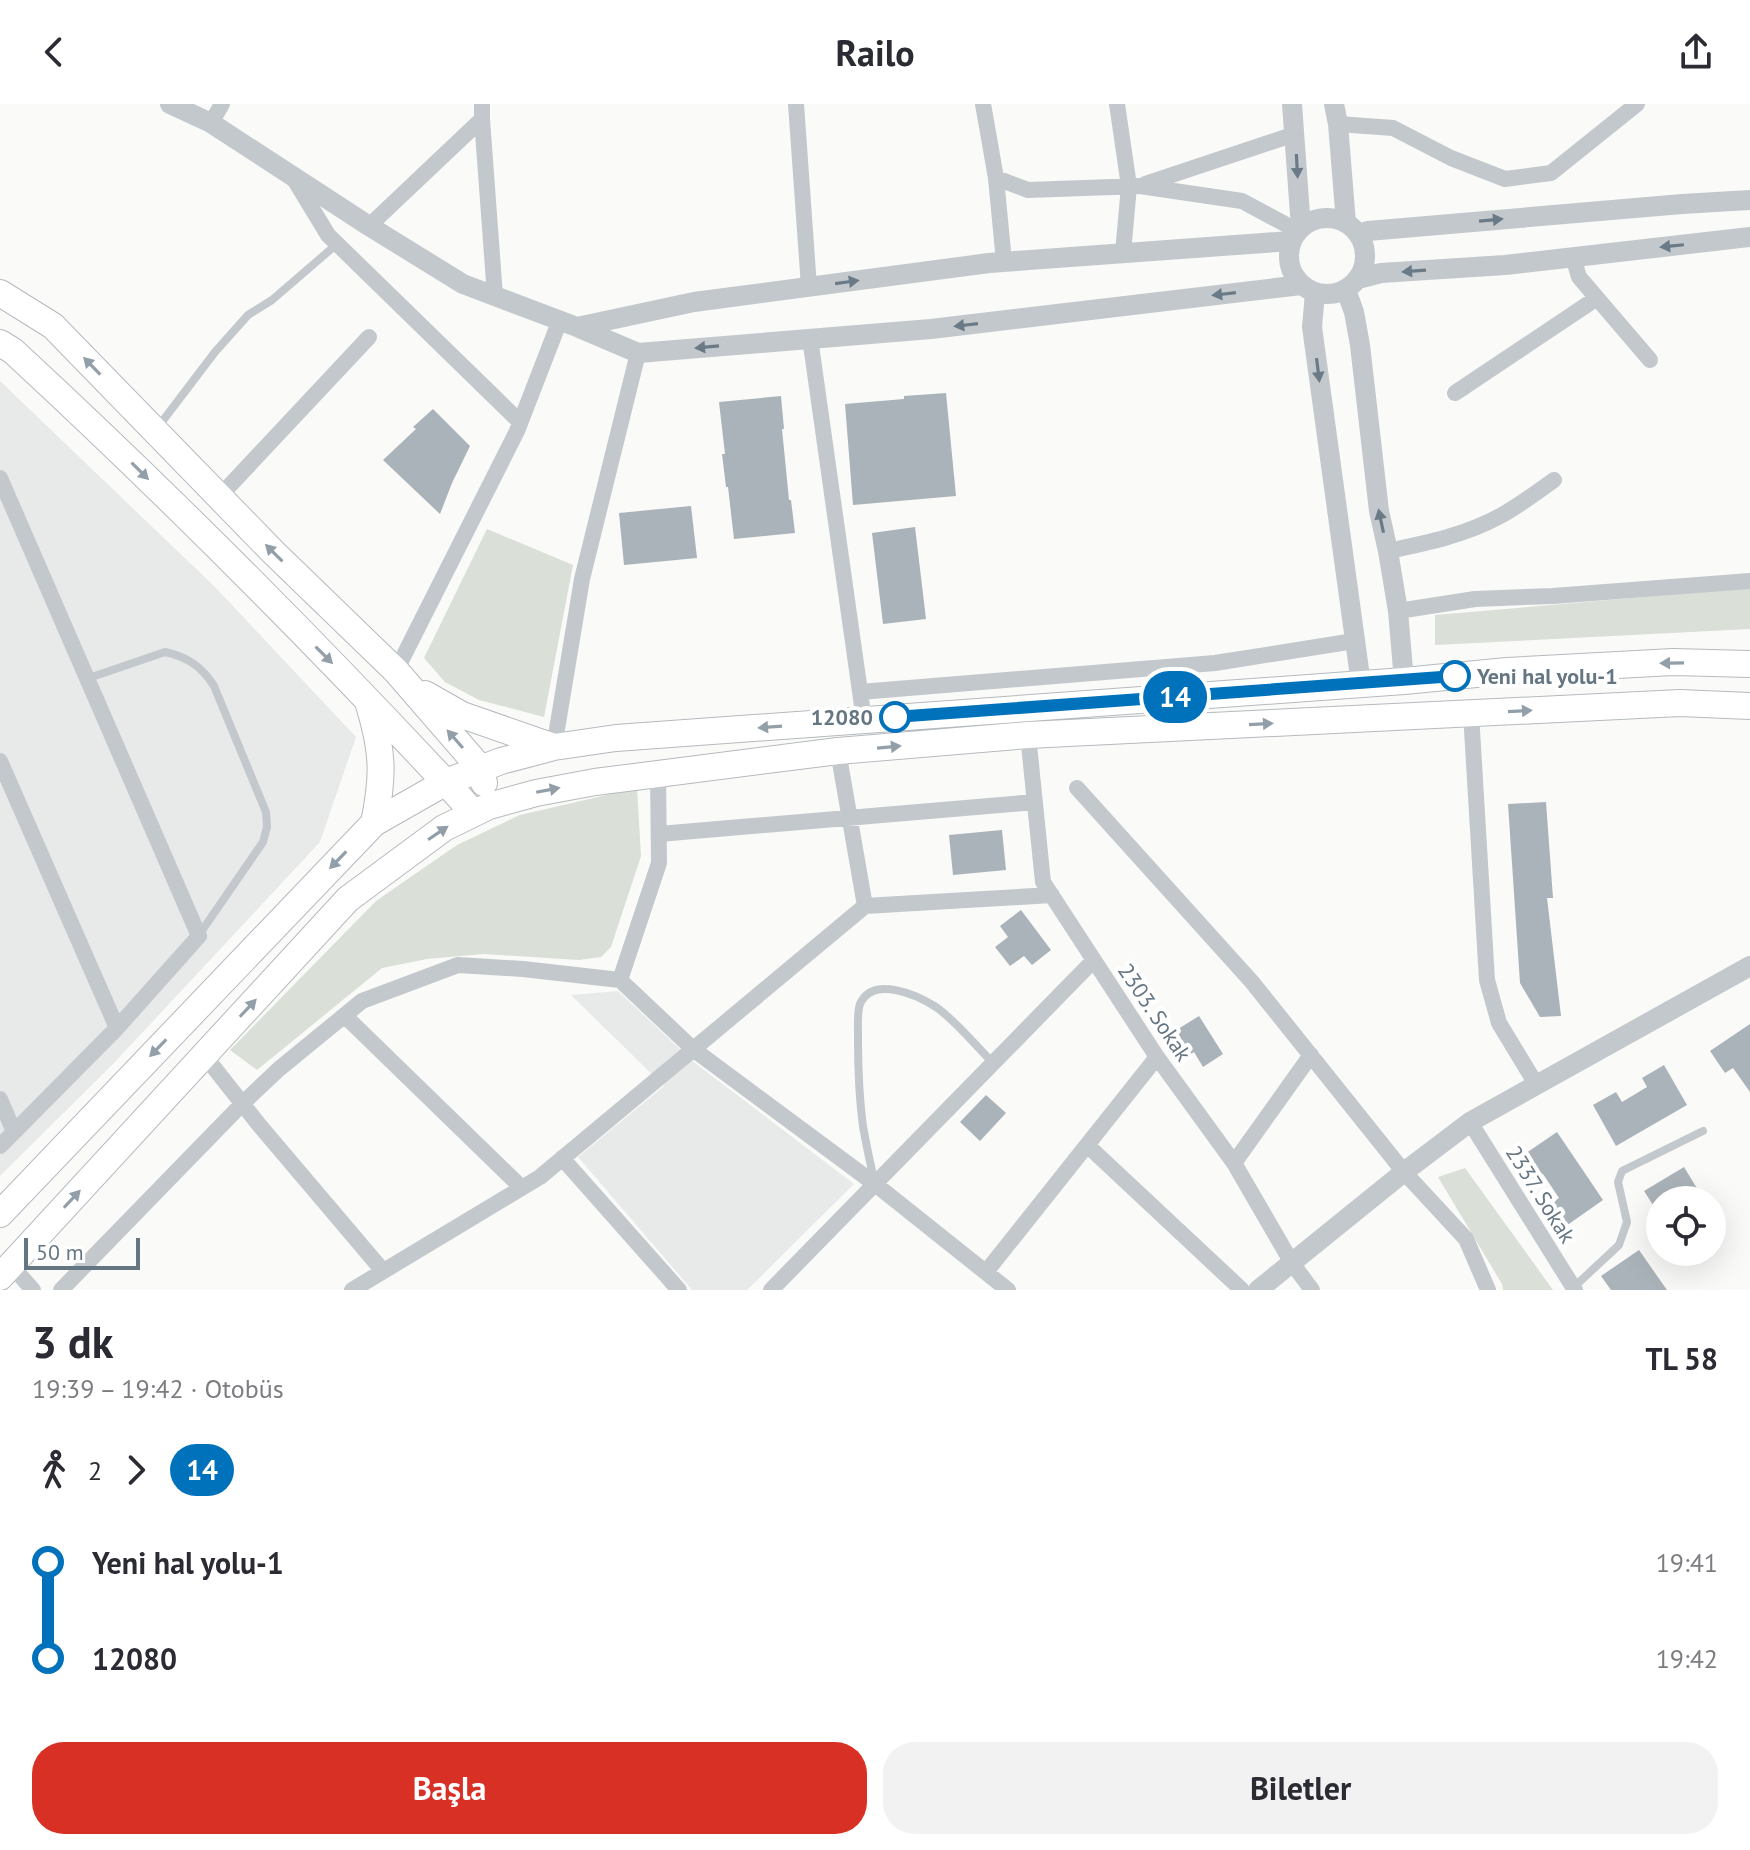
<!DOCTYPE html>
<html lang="tr">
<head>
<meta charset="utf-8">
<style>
  body { margin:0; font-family:"PT Sans",sans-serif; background:#f2f2f3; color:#2b2b33; height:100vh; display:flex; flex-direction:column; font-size:30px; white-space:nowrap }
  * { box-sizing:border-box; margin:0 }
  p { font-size:26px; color:#7c7c81 }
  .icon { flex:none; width:44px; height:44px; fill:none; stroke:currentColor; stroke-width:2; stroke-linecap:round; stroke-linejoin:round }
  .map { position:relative; height:1186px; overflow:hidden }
  .panel { display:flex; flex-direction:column; background:#fff; flex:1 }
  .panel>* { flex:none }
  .badge { padding:0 16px; border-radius:26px; font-size:28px; line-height:52px }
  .fabs { position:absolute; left:1646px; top:1082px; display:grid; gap:16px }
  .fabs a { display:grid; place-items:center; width:80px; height:80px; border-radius:50%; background:#fff; box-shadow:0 8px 32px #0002; font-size:40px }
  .scale { position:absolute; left:24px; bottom:20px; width:116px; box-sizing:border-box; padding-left:8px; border:4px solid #657683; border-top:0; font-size:22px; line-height:28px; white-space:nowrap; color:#657683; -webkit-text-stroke:6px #fff; paint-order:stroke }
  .map>.badge { position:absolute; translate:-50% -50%; box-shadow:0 0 0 4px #fff }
  .legs { display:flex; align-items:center; gap:12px; height:88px; padding:0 32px; font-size:26px }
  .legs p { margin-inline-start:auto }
  .head { display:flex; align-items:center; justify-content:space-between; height:136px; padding:0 32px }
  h1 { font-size:44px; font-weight:600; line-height:60px }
  .cta { display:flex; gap:16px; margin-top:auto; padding:16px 32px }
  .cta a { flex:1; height:92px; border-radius:32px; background:#d93025; color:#fff; font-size:32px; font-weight:600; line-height:92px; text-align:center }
  .cta a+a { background:#f2f2f3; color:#2b2b33 }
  ul { padding:0 32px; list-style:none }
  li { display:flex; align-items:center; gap:28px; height:96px; font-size:30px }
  li i { display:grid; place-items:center; width:12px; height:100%; margin:0 10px; background:currentColor }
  li i::after { content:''; width:20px; height:20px; margin:-10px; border:6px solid; border-radius:50%; background:#fff }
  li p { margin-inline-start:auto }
  li:first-child i { background:linear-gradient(#0000 50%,currentColor 0) }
  li:last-child i { background:linear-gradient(currentColor 50%,#0000 0) }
  header { display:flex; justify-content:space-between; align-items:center; height:104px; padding:0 32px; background:#fff; font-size:36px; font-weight:600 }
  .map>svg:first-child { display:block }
</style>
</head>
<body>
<header><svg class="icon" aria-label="back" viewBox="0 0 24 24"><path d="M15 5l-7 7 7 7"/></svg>Railo<svg class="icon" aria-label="share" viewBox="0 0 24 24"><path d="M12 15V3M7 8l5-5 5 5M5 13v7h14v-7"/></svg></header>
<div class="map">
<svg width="1750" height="1186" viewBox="0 0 1750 1186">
  <rect width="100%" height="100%" fill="#fafaf8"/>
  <path fill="#e8e9e9" d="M0,277L215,483L356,633L320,738L113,960L0,1072Z
    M618,887L695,959L854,1080L747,1186H692L578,1053L664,982L571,891Z"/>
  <path fill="#dadfd7" d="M487,425L573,461L544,613L479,596L445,578L424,554Z
    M1750,484V525L1435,541V511Z
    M637,684L641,752L611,843L601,853L579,856L484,850L427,855L382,864L257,966L230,946L376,797L457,741L520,711Z
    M1465,1064L1553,1186H1503L1502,1180L1438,1073Z"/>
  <path fill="#aab3b9" d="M946,289L956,392L853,401L845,300L904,295V292Z
    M781,292L784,325H782L789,396H791L795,429L734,435L728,383H726L722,350H725L719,298Z
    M433,305L470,342L452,379L440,410L383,356L416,325L413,323Z
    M691,402L697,454L624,461L619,409Z
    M915,423L926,515L883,520L872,429Z
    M1546,698L1553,794H1547L1561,912L1540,913L1520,879L1508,700Z
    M1002,726L1006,766L953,771L949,731Z
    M1021,806L1051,846L1032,861L1024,852L1010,862L995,843L1008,833L1000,822Z
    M1199,912L1223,950L1203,963L1194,948L1185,954L1170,930Z
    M1750,920V988L1733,964L1725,969L1710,947Z
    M1664,961L1687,1001L1616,1042L1593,1001L1616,988L1622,998L1647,983L1642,974Z
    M986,991L1006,1009L980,1037L960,1018Z
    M1557,1028L1603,1096L1566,1122L1550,1100L1559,1094L1543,1070L1534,1076L1519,1054Z
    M1684,1063L1704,1096H1660V1112L1644,1087Z
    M1639,1146L1667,1186H1611L1601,1172Z"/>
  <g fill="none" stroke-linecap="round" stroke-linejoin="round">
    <g stroke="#b5babe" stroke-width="28">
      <path id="primary" d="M0,189L53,222L273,448L396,567L481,665L484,679
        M0,239L13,247C173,395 326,549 474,709
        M425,590L462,611L554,643
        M369,601C383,647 384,671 374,719
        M0,1110L374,719L446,678L501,657L554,643L616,634L1404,577L1507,567L1673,558L1750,560
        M0,1173L348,795L444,724L489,702L536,689L595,678L838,647L1028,631L1680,599L1750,602"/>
    </g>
    <path stroke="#c3c8cc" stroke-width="8" d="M158,323L215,248L248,211L272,196L337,140
      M86,575L165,548C188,553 202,563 214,582L266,708L267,723L263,738L199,831
      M874,1076C870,1058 866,1040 863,1022C859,993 858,961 858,931C858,921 857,909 860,900C873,871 917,891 936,903C957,918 974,940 993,959
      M1574,1183L1619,1141L1627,1118L1618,1078L1622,1067L1703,1027"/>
    <path stroke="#c3c8cc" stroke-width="16" d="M796,0L809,183
      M983,0L996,74L1028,86L1140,82L1242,97L1298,127
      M1117,0L1129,82L1123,149
      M482,15L495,192
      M211,19L222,0
      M1338,20L1393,24L1451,54L1505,75L1551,69L1637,0
      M996,74L1004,158
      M294,75L328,131L520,318
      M1145,80L1295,30
      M369,122L482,15V0
      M1573,153L1579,173L1650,256
      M810,234L864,616
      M1455,289L1597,194
      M0,374L199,832L117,924L0,1042
      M219,393L369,233
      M1388,447C1427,439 1466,431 1502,411C1520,401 1537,388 1554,376
      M1398,507L1475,495L1553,492L1750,477
      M396,567L517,327L560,216
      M860,588L1215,559L1354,537
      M1471,609L1487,876L1499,919L1536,980
      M1028,631L1043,778L1157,953L1234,1059L1292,1159L1312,1186
      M554,643L582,475L638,249
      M838,647L865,802
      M0,657L117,924
      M658,668L659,759L620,876L693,945L875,1080L1008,1186
      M1077,684L1252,878L1404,1068L1466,1135L1488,1186
      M659,730L1035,698
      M345,912L522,1084
      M204,951L260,1022L383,1167
      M0,995L14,1028
      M1470,1018L1575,1186
      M1087,1041L1242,1186
      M562,1054L679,1186
      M1234,1059L1311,951
      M11,1161L33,1186
      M986,1168L1157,953
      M61,1186L243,999L279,965L362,897L458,861L523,865L620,876
      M352,1186L540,1073L865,802L1052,791
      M771,1186L1094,856"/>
    <path stroke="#c3c8cc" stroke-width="20" d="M170,0L211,19L369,122L463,180L577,223L638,249L931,225L1301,181
      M1292,0L1301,124
      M1334,0L1338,20L1346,119
      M1289 152a38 38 0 1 1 76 0a38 38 0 1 1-76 0Z
      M1358,130L1368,127L1682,100L1750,96
      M1358,175L1381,169L1505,161L1750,133
      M1346,186L1354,208L1360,241L1379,407L1388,447L1398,507L1404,577
      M1315,189L1312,223L1361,580
      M577,223L694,198L989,159L1291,137
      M1258,1186L1404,1068L1470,1018L1750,862"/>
    <use href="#primary" stroke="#fff" stroke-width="26"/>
  </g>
  <defs><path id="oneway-solid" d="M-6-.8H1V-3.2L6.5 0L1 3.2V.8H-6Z" transform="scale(2)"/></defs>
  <g fill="#6a7a87">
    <use href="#oneway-solid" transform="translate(1297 62) rotate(87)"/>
    <use href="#oneway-solid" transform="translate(1491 116) rotate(-5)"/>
    <use href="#oneway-solid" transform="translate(1672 142) rotate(174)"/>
    <use href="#oneway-solid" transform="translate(1414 167) rotate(176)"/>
    <use href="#oneway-solid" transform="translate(847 178) rotate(-8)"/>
    <use href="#oneway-solid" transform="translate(1224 190) rotate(173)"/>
    <use href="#oneway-solid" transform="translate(966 221) rotate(173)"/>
    <use href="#oneway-solid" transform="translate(707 243) rotate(175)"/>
    <use href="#oneway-solid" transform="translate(1318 266) rotate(83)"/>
    <use href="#oneway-solid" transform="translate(1381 417) rotate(-102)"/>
  </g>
  <g fill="#939fa8">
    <use href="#oneway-solid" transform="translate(92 262) rotate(-134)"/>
    <use href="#oneway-solid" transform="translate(140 367) rotate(45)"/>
    <use href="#oneway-solid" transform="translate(274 449) rotate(-135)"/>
    <use href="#oneway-solid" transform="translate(324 551) rotate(45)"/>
    <use href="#oneway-solid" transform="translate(1672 559) rotate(179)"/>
    <use href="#oneway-solid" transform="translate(1520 607) rotate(-3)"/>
    <use href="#oneway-solid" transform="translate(1261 620) rotate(-3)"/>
    <use href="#oneway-solid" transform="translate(770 623) rotate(176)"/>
    <use href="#oneway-solid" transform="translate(455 635) rotate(-131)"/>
    <use href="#oneway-solid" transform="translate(889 643) rotate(-5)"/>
    <use href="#oneway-solid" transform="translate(548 686) rotate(-11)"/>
    <use href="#oneway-solid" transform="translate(438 729) rotate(-34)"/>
    <use href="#oneway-solid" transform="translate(338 756) rotate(134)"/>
    <use href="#oneway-solid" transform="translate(248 904) rotate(-47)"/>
    <use href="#oneway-solid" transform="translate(158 944) rotate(134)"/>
    <use href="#oneway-solid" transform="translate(72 1095) rotate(-47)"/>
  </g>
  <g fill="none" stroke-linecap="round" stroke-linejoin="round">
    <g stroke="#fff" stroke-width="18">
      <path id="line-1" d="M895,613L1455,572"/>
    </g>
    <use href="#line-1" stroke="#0072bc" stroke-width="12"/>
  </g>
  <g fill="#fff" stroke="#0072bc" stroke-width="4">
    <circle cx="1455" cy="572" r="14"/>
    <circle cx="895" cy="613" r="14"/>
  </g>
  <g text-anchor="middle" stroke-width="8" stroke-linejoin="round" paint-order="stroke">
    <g font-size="22" font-weight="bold" fill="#657683" stroke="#fff" text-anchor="start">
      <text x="1477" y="580">Yeni hal yolu-1</text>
      <text x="873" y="621" text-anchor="end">12080</text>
    </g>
    <g font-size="22" fill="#657683" stroke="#fff">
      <text transform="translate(1155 908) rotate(56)" y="8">2303. Sokak</text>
      <text transform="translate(1541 1090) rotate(58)" y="8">2337. Sokak</text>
    </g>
  </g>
</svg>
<div class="fabs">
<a><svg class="icon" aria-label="locate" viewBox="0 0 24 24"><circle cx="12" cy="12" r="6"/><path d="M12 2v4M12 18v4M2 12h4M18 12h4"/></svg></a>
</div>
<div class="scale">50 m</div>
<b class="badge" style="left:1175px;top:593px;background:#0072bc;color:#fff">14</b>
</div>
<section class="panel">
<div class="head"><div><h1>3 dk</h1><p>19:39 – 19:42 · Otobüs</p></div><b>TL 58</b></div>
<div class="legs"><svg class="icon" aria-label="walk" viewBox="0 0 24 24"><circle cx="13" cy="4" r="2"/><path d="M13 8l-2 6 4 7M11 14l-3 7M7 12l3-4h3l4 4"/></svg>2<svg class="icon" aria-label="forward" viewBox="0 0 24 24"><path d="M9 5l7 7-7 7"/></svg><b class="badge" style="background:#0072bc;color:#fff">14</b></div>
<ul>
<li><i style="color:#0072bc"></i><b>Yeni hal yolu-1</b><p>19:41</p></li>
<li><i style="color:#0072bc"></i><b>12080</b><p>19:42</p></li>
</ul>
<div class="cta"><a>Başla</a><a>Biletler</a></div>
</section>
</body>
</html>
